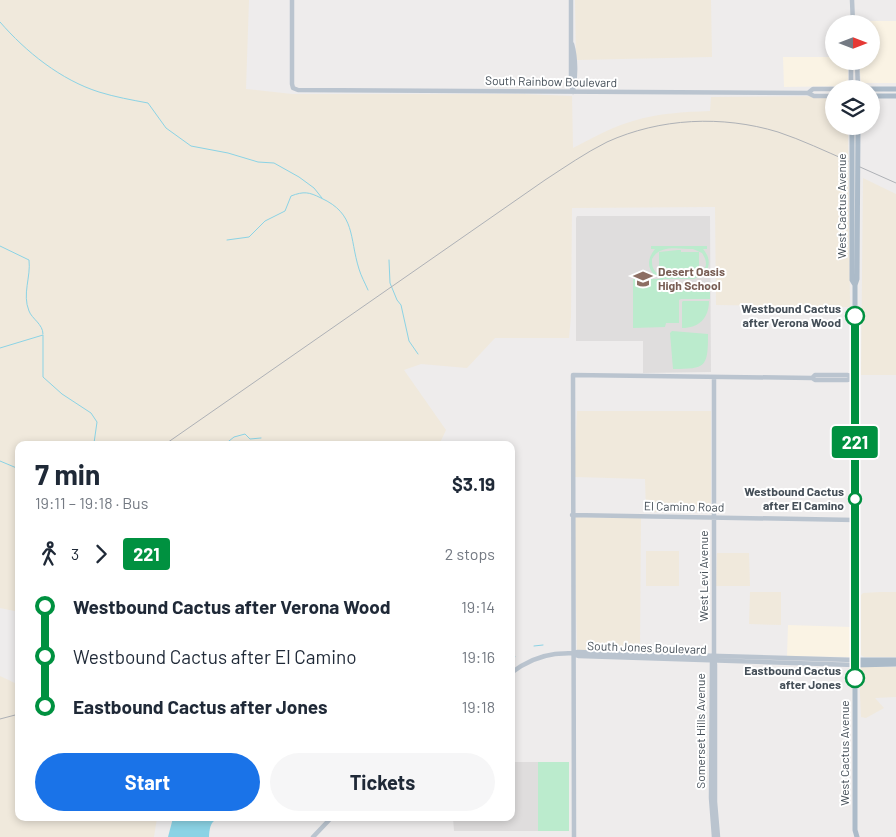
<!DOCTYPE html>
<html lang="en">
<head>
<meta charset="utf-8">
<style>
  body { margin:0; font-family:Barlow,sans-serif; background:#f6f6f7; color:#1f2937; height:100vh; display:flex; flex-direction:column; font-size:19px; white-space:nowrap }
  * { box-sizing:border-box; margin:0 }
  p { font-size:16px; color:#747a83 }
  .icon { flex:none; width:28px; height:28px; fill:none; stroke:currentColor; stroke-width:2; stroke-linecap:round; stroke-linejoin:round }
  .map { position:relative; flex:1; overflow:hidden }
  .details { position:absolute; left:15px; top:441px; width:500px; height:380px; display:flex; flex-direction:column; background:#fff; border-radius:10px; box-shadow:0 2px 8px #0003 }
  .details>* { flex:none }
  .badge { padding:0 10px; border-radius:4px; font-size:18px; line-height:32px }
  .needle { width:32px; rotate:90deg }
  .fabs { position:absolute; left:825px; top:15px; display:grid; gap:10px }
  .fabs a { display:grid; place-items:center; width:55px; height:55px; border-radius:50%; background:#fff; box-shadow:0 2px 8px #0003; font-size:25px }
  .map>.badge { position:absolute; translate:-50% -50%; box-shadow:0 0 0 2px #fff }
  .legs { display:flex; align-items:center; gap:8px; height:55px; padding:0 20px; font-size:16px }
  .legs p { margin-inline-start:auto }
  .overview { display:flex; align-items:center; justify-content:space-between; height:85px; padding:0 20px }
  h1 { font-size:28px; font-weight:700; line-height:38px }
  .action { display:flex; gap:10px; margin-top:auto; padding:10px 20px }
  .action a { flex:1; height:58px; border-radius:30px; background:#1a73e8; color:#fff; font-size:20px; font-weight:700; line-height:58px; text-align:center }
  .action a+a { background:#f6f6f7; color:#1f2937 }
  ul { padding:0 20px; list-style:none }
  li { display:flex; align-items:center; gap:18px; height:50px; font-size:19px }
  li i { display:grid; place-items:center; width:8px; height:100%; margin:0 6px; background:currentColor }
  li i::after { content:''; width:12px; height:12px; margin:-6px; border:4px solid; border-radius:50%; background:#fff }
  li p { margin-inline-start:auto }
  li:first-child i { background:linear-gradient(#0000 50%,currentColor 0) }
  li:last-child i { background:linear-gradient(currentColor 50%,#0000 0) }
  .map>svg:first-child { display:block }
</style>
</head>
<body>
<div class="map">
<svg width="896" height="837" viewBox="0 0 896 837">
  <rect width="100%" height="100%" fill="#eeecec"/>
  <path fill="#faf3e4" d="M857,21H896V83H861L859,61H871V24H857Z
    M783,57H834V61H848V85L847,86L784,87Z
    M788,625L851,627L850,657L787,656Z"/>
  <path fill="#dfdddd" d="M577,216H710L711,372L643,373V341H576V218Z
    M511,762H538V831H454L453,818H511Z"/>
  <path fill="#bbebcd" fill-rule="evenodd" d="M651,246H707V249H703C710,257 711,266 704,274L694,279H663V285H710V299H681L679,300V323H666L665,327L633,328V279H661C648,273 645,261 655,249H651ZM693,249L702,253C721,281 666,280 657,273C652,269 652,264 652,259C660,244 679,249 693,249Z
    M678,250H681V252H699V273H659V252Z
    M683,301H709C709,318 699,328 682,328V302Z
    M672,331L708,334C708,367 706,369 673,369L670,333Z
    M538,762H569V831H538Z"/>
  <path fill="#f0e9dc" d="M0,0H249L246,89L292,94H523L572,96L573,148C592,138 612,127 633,121C659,113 684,112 710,111L711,97L833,96L834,126H848L850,307L716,305L715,207L572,208L571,317L569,338H495L467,368L421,364L404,370L446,430L439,445H19V612L0,608Z
    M575,0H711L712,57L576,60Z
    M863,178L896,194V375H861Z
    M577,411H711V512H646L645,479L574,477Z
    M574,517L641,518L640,652L577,650Z
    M646,551H679V586H646Z
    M717,553H749L750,586H716Z
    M750,592H781V625L749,624Z
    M880,592H896V657H864L861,655V595L863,593Z
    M860,667H896V697L875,698L884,708L866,718L861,717L859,670Z
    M0,676L19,685V818H157L154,837H0Z"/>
  <path fill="#8bd3e5" d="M173,818H239C219,819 210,814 209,837H168Z"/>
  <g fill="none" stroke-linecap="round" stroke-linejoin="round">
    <path stroke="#8bd3e5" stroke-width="1" d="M0,22C26,52 61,80 99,92C115,97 132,100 148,103L166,128L191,146L228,153L258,162L274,163L299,177L314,188L322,198
      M227,240L249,237L265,221L285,211L291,196C304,191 309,192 321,198C356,214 349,237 359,269C361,276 365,283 368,290
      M0,246L29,260C31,277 22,294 29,311C32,319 43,324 43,334
      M389,260L390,283L397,300L401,305L409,341L418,354
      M0,348L43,335V377L62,394L91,413L97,422L94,443L95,445
      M224,445L234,437L245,434L250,439L261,438
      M0,461L19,469
      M534,646L543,645
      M511,660L515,657"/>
    <path stroke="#bac4cf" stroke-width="4.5" d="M292,0V84L293,88L298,90L808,93L814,96H834
      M571,0V84L573,92
      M852,0L853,24
      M572,44C576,58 576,77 573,91
      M851,61V89
      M857,61L858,89
      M808,93L813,89H834
      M714,377V656L715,665V802L718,837
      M812,378L815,375H847L854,377
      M572,515L855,520
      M573,654L579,656L855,665
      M712,659L711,798L714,837
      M511,673C524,663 539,656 555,654C562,653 570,654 578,652L855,660
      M313,837L331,818
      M574,837L573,375L812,378L815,380H847L855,378"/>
    <path stroke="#acbbc9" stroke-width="5" d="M871,89H896
      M871,96H896
      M852,126V280L855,285
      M855,660H896
      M855,665L896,664
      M857,837L855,830V285L857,279L858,126"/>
    <path stroke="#aeb1b6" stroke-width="1" d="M860,167L896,183
      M164,445L545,180C565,167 585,153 607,142C660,118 722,115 778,132C802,140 825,151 848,161
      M0,719L19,714"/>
  </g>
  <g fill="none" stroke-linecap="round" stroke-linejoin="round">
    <g stroke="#fff" stroke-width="11">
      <path id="line-1" d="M855,678V316"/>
    </g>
    <use href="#line-1" stroke="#009140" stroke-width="8"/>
  </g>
  <defs>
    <g id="school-bare" transform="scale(1.5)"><path d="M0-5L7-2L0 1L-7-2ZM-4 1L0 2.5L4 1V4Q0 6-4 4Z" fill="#8d6e63" stroke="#fff" stroke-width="2.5" paint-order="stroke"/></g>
  </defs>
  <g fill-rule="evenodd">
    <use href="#school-bare" x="643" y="279"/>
  </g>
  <g fill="#fff" stroke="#009140" stroke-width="2.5">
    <circle cx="855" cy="316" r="9"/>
    <circle cx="855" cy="499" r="6"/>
    <circle cx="855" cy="678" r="9"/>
  </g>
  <g text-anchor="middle" stroke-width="4" stroke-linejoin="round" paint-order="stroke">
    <g font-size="12" fill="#454f58" stroke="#fff">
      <text transform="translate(551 82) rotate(1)" y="4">South Rainbow Boulevard</text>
      <text transform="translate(842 206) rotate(-90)" y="4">West Cactus Avenue</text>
      <text transform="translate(684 507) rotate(1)" y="4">El Camino Road</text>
      <text transform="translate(704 576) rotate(-90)" y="4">West Levi Avenue</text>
      <text transform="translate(647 648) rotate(2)" y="4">South Jones Boulevard</text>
      <text transform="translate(701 731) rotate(-90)" y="4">Somerset Hills Avenue</text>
      <text transform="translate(845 753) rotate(-90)" y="4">West Cactus Avenue</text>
    </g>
    <g font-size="12" font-weight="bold" fill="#785e54" stroke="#fff" text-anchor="start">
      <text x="658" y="276">Desert Oasis<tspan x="658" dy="14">High School</tspan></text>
    </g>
    <g font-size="12" font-weight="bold" fill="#454f58" stroke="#fff" text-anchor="end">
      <text x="841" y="313">Westbound Cactus<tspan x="841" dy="14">after Verona Wood</tspan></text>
      <text x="844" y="496">Westbound Cactus<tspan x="844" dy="14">after El Camino</tspan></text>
      <text x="841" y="675">Eastbound Cactus<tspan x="841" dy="14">after Jones</tspan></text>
    </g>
  </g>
</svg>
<div class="fabs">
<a><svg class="needle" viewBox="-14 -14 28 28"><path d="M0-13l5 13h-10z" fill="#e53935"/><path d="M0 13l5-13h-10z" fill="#747a83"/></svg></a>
<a><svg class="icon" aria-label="layers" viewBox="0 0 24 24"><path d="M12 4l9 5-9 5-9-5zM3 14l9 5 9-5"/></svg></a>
</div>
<b class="badge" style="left:855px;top:442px;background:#009140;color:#fff">221</b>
<section class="details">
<div class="overview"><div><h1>7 min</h1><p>19:11 – 19:18 · Bus</p></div><b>$3.19</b></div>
<div class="legs"><svg class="icon" aria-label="walk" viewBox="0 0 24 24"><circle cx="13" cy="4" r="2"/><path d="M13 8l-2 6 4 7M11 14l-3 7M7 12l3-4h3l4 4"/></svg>3<svg class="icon" aria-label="forward" viewBox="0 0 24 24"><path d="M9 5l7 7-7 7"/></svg><b class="badge" style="background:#009140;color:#fff">221</b><p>2 stops</p></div>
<ul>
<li><i style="color:#009140"></i><b>Westbound Cactus after Verona Wood</b><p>19:14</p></li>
<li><i style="color:#009140"></i><span>Westbound Cactus after El Camino</span><p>19:16</p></li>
<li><i style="color:#009140"></i><b>Eastbound Cactus after Jones</b><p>19:18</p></li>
</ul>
<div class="action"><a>Start</a><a>Tickets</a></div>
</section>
</div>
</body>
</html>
